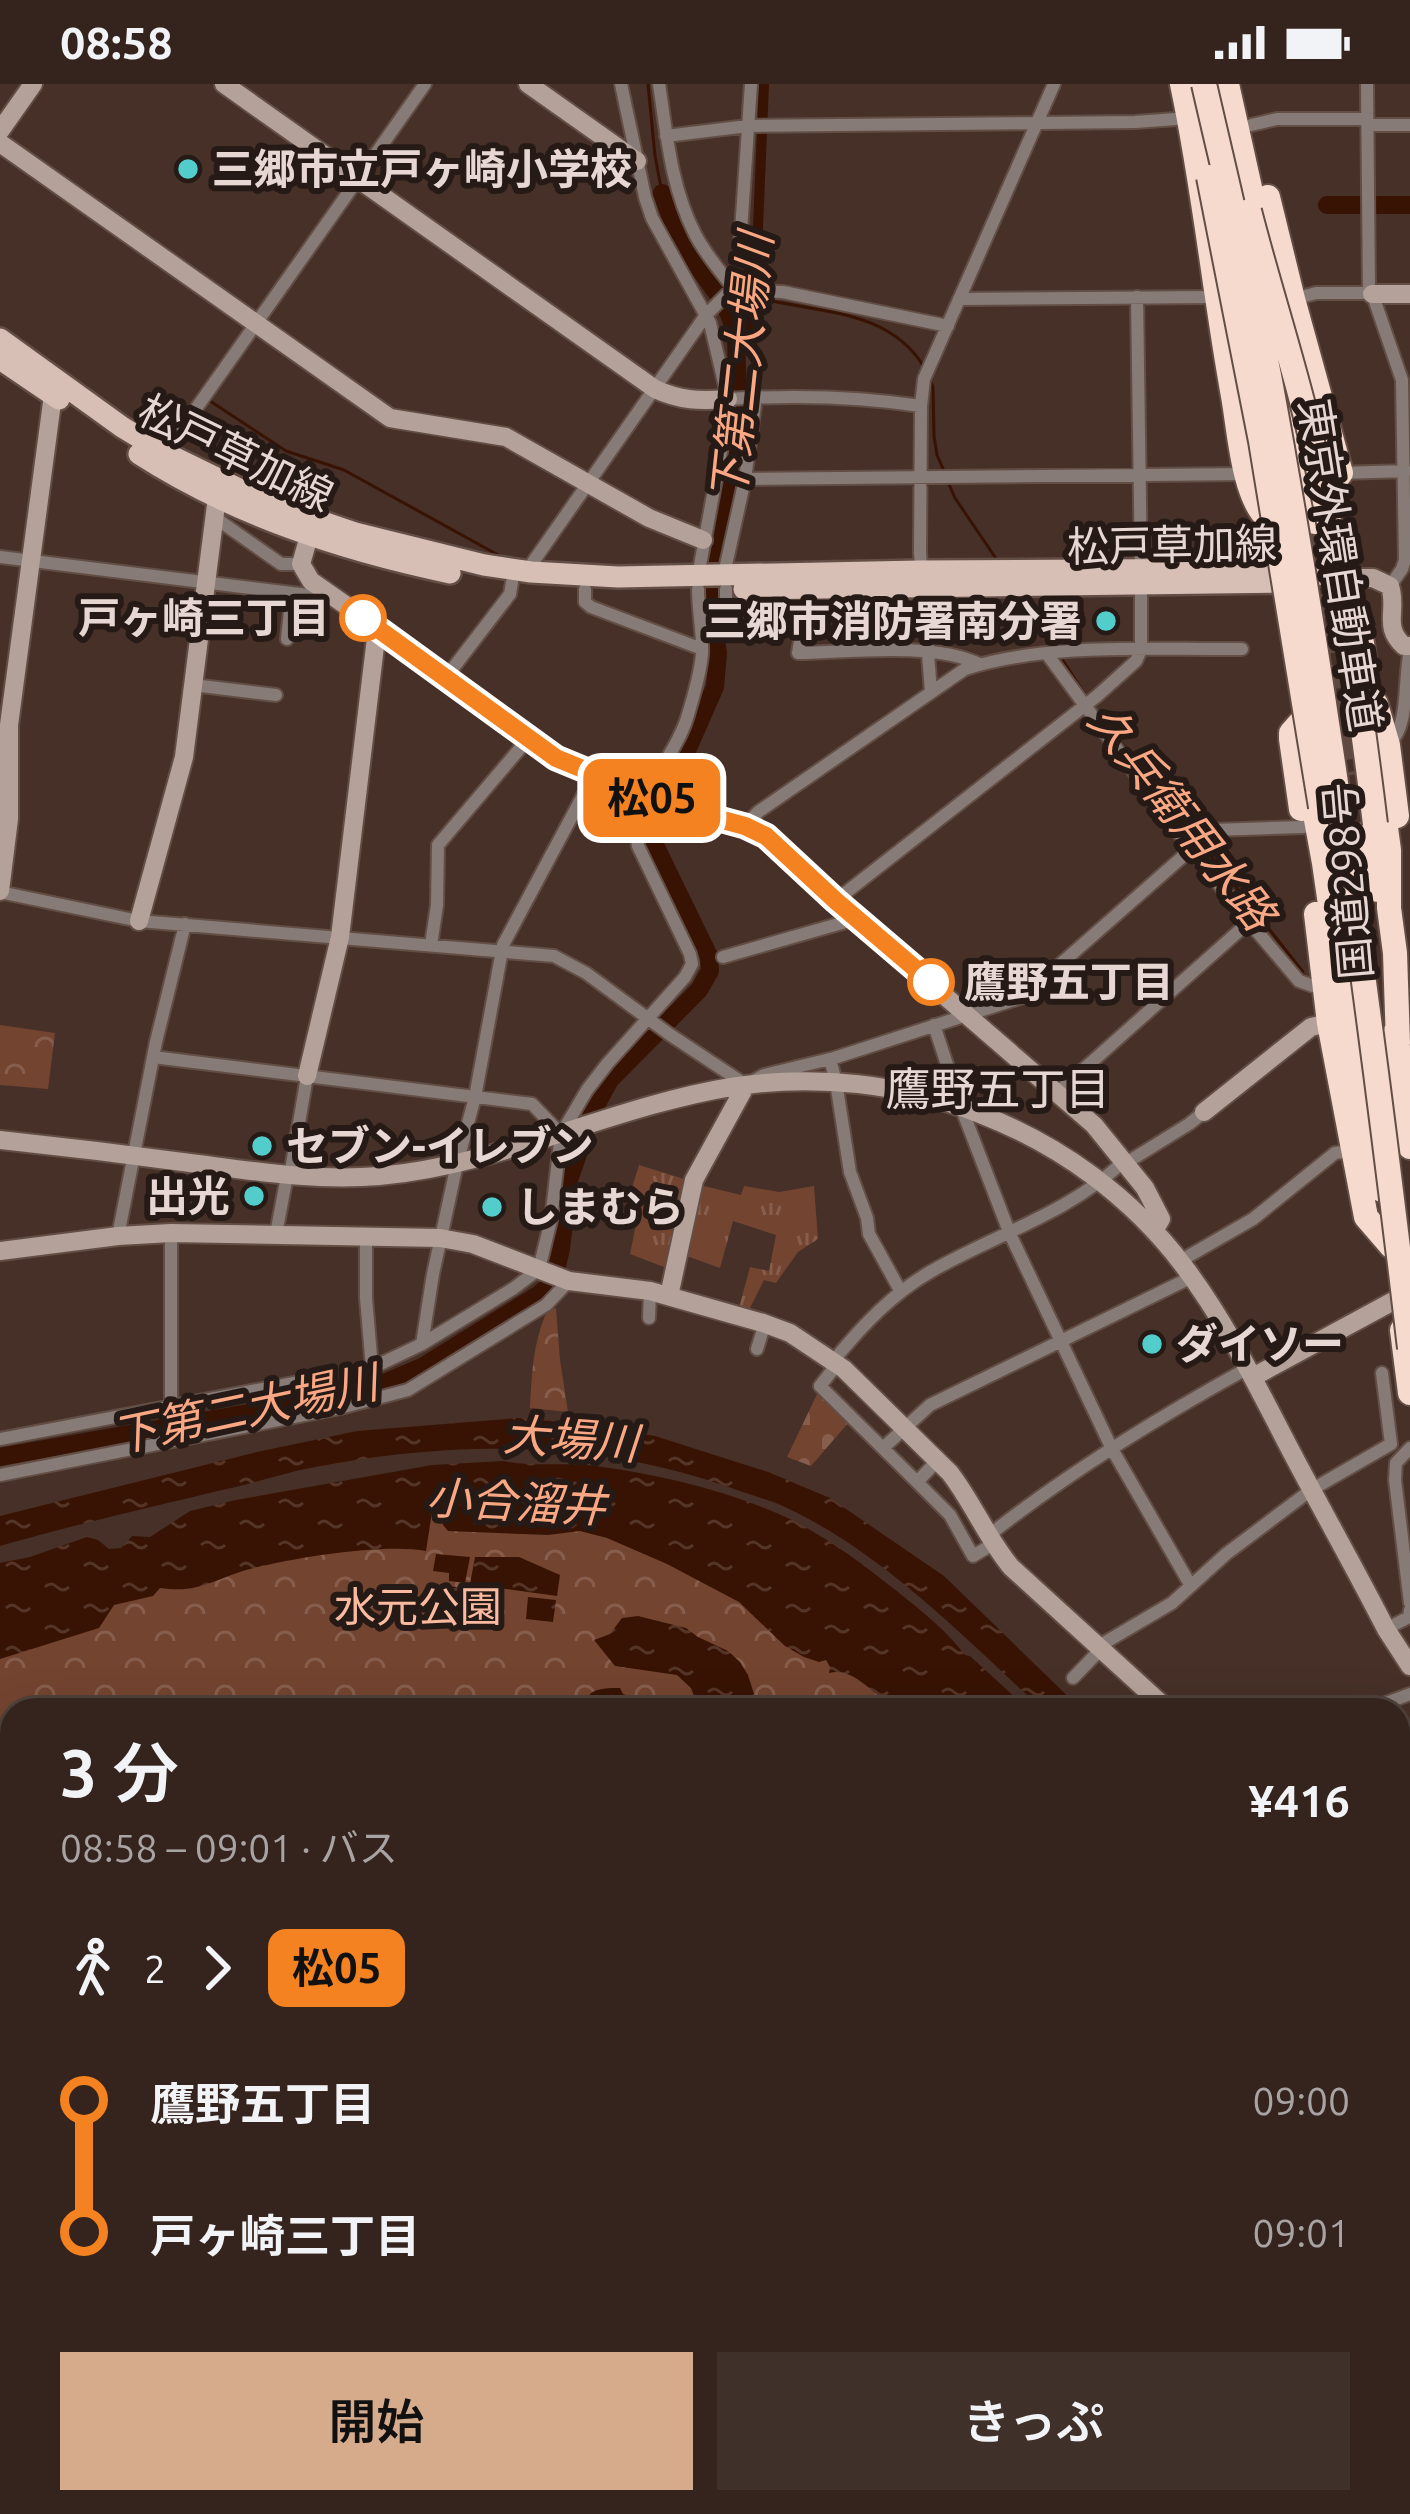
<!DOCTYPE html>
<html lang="ja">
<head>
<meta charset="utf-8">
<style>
  body { margin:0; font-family:Ubuntu,"Noto Sans JP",sans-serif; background:#3f302a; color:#f1f3f6; height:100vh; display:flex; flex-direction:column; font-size:45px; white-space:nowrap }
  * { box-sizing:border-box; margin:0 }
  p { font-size:39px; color:#a9a4a4 }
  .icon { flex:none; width:66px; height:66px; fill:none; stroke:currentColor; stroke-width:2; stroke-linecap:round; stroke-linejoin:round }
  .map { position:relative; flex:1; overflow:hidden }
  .drawer { position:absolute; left:0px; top:1614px; width:1410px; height:816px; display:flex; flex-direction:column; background:#34241d; border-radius:36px 36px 0 0; box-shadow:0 12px 48px #0002,0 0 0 3px #4e413b }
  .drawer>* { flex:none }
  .badge { padding:0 24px; border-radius:18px; font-size:42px; line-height:78px }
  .map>.badge { position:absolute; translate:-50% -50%; box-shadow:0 0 0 6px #fff }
  .legs { display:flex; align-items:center; gap:18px; height:132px; padding:0 60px; font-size:39px }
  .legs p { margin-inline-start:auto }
  .head { display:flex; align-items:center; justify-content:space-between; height:204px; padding:0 60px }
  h1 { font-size:66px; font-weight:600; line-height:90px }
  .action { display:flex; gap:24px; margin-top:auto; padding:24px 60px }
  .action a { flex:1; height:138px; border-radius:0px; background:#d6ab8b; color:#111; font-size:48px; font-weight:600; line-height:138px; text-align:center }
  .action a+a { background:#3f302a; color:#f1f3f6 }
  ul { padding:0 60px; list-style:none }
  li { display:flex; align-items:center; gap:42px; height:132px; font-size:45px }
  li i { display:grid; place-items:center; width:18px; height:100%; margin:0 15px; background:currentColor }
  li i::after { content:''; width:30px; height:30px; margin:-15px; border:9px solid; border-radius:50%; background:#34241d }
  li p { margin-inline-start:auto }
  li:first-child i { background:linear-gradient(#0000 50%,currentColor 0) }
  li:last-child i { background:linear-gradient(currentColor 50%,#0000 0) }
  .status { display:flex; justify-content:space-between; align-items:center; height:84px; padding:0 60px; background:#34241d; direction:ltr }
  .status svg { height:33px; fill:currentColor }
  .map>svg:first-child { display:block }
</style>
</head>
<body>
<div class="status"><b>08:58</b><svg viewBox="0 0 49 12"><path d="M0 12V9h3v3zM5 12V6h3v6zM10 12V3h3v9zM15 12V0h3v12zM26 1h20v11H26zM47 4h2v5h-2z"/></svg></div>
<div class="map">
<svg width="1410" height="2430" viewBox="0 0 1410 2430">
  <defs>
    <pattern id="grass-tufts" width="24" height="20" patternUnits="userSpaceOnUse" patternTransform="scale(3)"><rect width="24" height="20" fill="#734430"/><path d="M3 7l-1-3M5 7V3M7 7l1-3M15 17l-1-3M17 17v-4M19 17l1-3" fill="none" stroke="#875e4d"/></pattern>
    <pattern id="cemetery-stones" width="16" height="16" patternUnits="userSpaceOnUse" patternTransform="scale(3)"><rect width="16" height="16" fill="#734430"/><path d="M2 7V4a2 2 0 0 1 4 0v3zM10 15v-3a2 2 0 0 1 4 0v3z" fill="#875e4d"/></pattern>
    <pattern id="park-crowns" width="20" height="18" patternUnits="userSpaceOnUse" patternTransform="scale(3)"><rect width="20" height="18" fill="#734430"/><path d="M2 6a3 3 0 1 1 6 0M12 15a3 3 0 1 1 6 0" fill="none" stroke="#875e4d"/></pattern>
    <pattern id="water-ripples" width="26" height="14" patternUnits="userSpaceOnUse" patternTransform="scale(3)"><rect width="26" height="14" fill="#381303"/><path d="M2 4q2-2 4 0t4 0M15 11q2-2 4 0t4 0" fill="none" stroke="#553527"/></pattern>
  </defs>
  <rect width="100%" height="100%" fill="#463027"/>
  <path fill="url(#grass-tufts)" d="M639,1081L687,1096L669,1185L630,1170L641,1115L630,1110Z
    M700,1101L741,1111L744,1102L779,1108L814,1102L818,1155L798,1168L776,1199L764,1196L749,1226L739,1224L750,1183L769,1187L776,1151L733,1137L720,1184L684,1171Z"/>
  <path fill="url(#cemetery-stones)" d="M819,1306L849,1338L811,1382L787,1373Z"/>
  <path fill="url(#park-crowns)" d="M0,941L55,949L48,1005L0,1001Z
    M556,1224L560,1276L568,1328L530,1324C532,1288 533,1259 547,1227Z
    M406,1420L590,1431L977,1626H12V2418H750L738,2430H0V1550Z"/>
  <path fill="url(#water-ripples)" d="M518,1334L591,1341L655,1352L768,1388L830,1414L944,1492L1082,1626H1043C965,1554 882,1468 785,1423C769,1416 751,1411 734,1405C595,1355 454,1356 310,1384C280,1390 251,1400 222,1406C147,1424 73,1441 0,1462V1432L257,1368L357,1347Z
    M503,1377C533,1383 565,1378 596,1382C662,1391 731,1407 792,1436C831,1456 864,1481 898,1508C923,1528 946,1546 965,1571L970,1572L1029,1626H899C875,1615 856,1582 829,1589L830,1583L826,1576L819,1578L804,1573L785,1562L739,1518L667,1480L607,1454L580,1447L548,1451L448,1447L443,1441L444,1431L438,1425L432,1428L426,1467C384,1459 292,1474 250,1485C213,1495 200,1510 160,1504L153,1512L114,1521L99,1544L0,1575V1479L30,1473L87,1453L98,1456L109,1465L121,1464L132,1452L150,1453L190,1427L236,1416L432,1381Z
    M436,1470L470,1473L465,1499L449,1497V1489L433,1487Z
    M475,1473H519L560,1491L557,1512L470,1500Z
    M448,1502L465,1504L461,1526L428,1521L430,1508L447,1509Z
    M469,1505L495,1508L491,1531L465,1527Z
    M528,1513L556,1516L553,1538L526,1535Z
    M638,1532L686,1544L698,1553L728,1567L740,1578L748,1591L754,1610L747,1617L743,1626H699L691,1604L677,1591L615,1582L594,1556L610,1550L622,1534Z
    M620,1604L623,1610L640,1616L642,1626H587C588,1622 587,1617 588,1613C593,1603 612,1604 620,1604Z
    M754,2418H934L917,2430H746Z"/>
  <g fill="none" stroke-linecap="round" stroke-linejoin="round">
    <path stroke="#381303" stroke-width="3" d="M648,0L655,72L662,109
      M772,217C829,229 891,229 924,283
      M930,297L933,303L934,352L937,371L944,387
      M210,317L286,367L344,386L500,472
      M947,396L955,414L999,479
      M1021,512L1055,564
      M1060,572L1088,615
      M1093,623L1195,752
      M1201,759L1303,888
      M0,1919L12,1926
      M1399,2094L1410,2071
      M226,2418L232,2430"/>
    <path stroke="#381303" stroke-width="10" d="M755,215L764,0"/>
    <path stroke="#381303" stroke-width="18" d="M1327,121H1410
      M736,251L748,239L755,215
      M0,1373L361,1309L424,1282L538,1211L553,1198L561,1165L569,1096L593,1027L610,996L699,906L710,887L709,872L653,757V738L671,703L715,603L718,569L711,526L715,478L739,350L736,251L733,240L724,219L693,176L674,142L662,109"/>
    <path stroke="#5e4941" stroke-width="24" stroke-dasharray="24 12" stroke-linecap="butt" d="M1315,438L1358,690"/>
    <g stroke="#634e46" stroke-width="16">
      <path id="street" d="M621,0L645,113L652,134L710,239L728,315V330L698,492
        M659,0C667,52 671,103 695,150C705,170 721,188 735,206
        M1367,0L1369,209
        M1251,41L1277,35H1367
        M1367,41H1410
        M666,52L748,42L1135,38L1190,34
        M737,206L751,0
        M1137,213L1141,485
        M959,215L1215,213
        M1294,215L1316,209H1372L1402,296L1405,476L1402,485L1390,502
        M728,315C793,311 856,312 921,322
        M164,370L425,0
        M1341,389L1406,387
        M745,395L1247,390
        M214,433L281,480H301
        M0,473L316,512L327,508
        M531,488L533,478L706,231L731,206L783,208L948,242
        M726,491V481L745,395L756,313
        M585,505V518L591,523L702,565
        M726,505V523L729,529L765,528L804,533L798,569C850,568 933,558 979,580
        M287,555L292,509
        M1047,570L1190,764L1249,838L1299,897L1313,902L1323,900
        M447,592L510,510L512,498
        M193,601L276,611
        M931,608L920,469L921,322L924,295L1054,0
        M1389,660C1410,641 1403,599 1410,566
        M745,742L758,728L965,585C1051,558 1152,566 1242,565
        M0,808L139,837L554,872L586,889L669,950L746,1001L764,991L834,974L1023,913L1213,746L1304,743
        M835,817L1097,612L1136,577L1141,566V501
        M431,861L437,821L438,761L528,655
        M723,873L856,835
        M934,941L961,1023L1010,1150L1112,1365L1191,1502
        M153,973L532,1020L561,1050
        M830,975L836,998L850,1088L867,1134L869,1150L901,1208
        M1058,1008L1249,838
        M1126,1079L1189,1040L1204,1028
        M290,1092L307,992
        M171,1149V1323
        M276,1150L287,1092
        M366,1151V1214L372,1284
        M118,1152L156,958L185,840
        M1180,1177L1253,1135L1335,1069L1352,1067
        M649,1234L650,1207
        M422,1260L433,1190L457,1080L475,1013L503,861L594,691
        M757,1265L765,1239
        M834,1276C862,1242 892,1210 930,1188C996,1150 1068,1130 1124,1077
        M838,1279L820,1302L917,1398L937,1377
        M0,1355L372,1284L422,1260L514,1204L539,1185L551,1136L561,1050L587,1006L607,980L685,893L692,880L690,870L638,762C630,712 673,679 687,634C693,614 700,592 702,570C703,549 698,527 698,505
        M883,1364L930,1321L1192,1193
        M1410,1364L1396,1379L1395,1396L1410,1519
        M0,1391L340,1324L408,1306L546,1221L569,1197
        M917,1398L950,1431L973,1472L993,1460
        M988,1452C1069,1388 1157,1334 1248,1284
        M1386,1545L1409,1533L1410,1526
        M1099,1562L1172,1519L1226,1470L1311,1406L1391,1360L1382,1289
        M1073,1594L1102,1564
        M1134,1626L1150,1610
        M1367,1626L1410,1610
        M1398,1745L1410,1746
        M1398,1802L1410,1805
        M1398,2221L1410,2219
        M1398,2300L1410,2301
        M1102,2430L1119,2418
        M1121,2430L1138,2418
        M1205,2430L1206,2418
        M1291,2430L1292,2418"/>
    </g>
    <g stroke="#634e46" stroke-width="22">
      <path id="secondary" d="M224,0L655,305C681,317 700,317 728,315
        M528,0L637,77
        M0,47L33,0
        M0,59L390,334L506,353L649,434L703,456
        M1372,210H1410
        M313,438L301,480L311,497L447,592L544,666L556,674L675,723L745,742L766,751L835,817L1094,1041L1145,1104L1161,1135L1154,1147
        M1351,494H1373L1390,502C1398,527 1382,542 1404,562H1410
        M0,807L9,735V641L53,311
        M139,837L184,673L217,413
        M307,992L340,853L376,554L381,547
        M1204,1028L1311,943L1329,939
        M0,1056C66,1063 132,1071 198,1080C259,1088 318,1097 379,1092C501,1081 611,1023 731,1003C900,976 1079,1044 1183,1181C1227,1239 1258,1304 1292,1369C1323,1428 1356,1486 1386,1545L1410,1582
        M0,1167L118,1152L171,1149L440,1154L473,1160L569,1197L650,1207L763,1239L790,1249L844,1285L950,1389C973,1419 987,1454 1011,1483L1168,1626
        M669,1212L694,1096L746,1001
        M1253,1293L1410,1208
        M1398,2124L1410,2176
        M971,2430L987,2418
        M1086,2430L1088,2418"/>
    </g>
    <g stroke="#634e46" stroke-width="26">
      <path id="primary" d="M0,255L122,343L165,369L241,406L276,422L355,449L484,481L531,488L618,493L920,487L1276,485L1351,494
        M0,275L59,315
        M139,370C234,431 341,466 450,489
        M744,505L1295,498"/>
    </g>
    <g stroke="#634e46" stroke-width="28">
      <path id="highway" d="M1182,0C1204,103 1214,208 1233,312C1239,345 1243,413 1268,435
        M1227,0L1259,144
        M1268,113L1293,215L1341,389L1333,399
        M1290,314L1315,438
        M1362,559L1372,638
        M1376,620L1388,661L1397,732
        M1299,640L1291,649V655L1301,725
        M1310,703L1324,779L1354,987L1382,1106
        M1382,714L1389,766V824L1395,869L1398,959
        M1368,749L1378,806
        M1316,830L1329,939L1366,1133L1391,1162
        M1396,947L1410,1063
        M1402,1246L1410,1309"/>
    </g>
    <use href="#street" stroke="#867b76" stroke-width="12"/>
    <use href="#secondary" stroke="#b4a19a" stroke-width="18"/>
    <use href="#primary" stroke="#d7bfb5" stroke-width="21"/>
    <use href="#highway" stroke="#f7dace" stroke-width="24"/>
    <g stroke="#634e46" stroke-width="28" stroke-linecap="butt">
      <path id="highway-bridge" d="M1204,0C1227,100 1252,201 1271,302C1329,621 1372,942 1410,1264
        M1209,93L1261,357L1321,723
        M1249,127C1268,201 1292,274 1310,349C1340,477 1359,609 1375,740"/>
    </g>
    <use href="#highway-bridge" stroke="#f7dace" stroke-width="24"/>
  </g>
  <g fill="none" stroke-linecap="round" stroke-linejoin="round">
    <g stroke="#fff" stroke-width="27">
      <path id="line-1" d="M363,534L556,674L675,723L745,742L766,752L836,817L931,898"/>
    </g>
    <use href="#line-1" stroke="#f58220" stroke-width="18"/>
  </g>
  <g fill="#53cdcb" stroke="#251a16" stroke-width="4.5">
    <circle cx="188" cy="85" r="12"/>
    <circle cx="1106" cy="537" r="12"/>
    <circle cx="262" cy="1062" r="12"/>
    <circle cx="254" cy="1112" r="12"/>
    <circle cx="492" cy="1123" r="12"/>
    <circle cx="1152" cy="1260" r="12"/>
  </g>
  <g fill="#fff" stroke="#f58220" stroke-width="6">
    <circle cx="363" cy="534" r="21"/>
    <circle cx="931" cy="898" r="21"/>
  </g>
  <g text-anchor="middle" stroke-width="12" stroke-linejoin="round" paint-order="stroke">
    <g font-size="42" font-weight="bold" fill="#e6d7d2" stroke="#251a16" text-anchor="start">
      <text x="212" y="100">三郷市立戸ヶ崎小学校</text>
      <text x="1082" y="552" text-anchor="end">三郷市消防署南分署</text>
      <text x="286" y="1077">セブン-イレブン</text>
      <text x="230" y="1127" text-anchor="end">出光</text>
      <text x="516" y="1138">しまむら</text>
      <text x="1176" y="1275">ダイソー</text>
    </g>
    <g font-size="42" fill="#e6d7d2" stroke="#251a16">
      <text transform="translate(236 369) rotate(26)" y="15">松戸草加線</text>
      <text transform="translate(1172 461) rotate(-1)" y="15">松戸草加線</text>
      <text transform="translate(1340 481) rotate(81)" y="15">東京外環自動車道</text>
      <text transform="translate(1348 797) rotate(-95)" y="15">国道298号</text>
    </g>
    <g font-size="42" font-weight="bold" fill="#e6d7d2" stroke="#251a16" text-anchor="end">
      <text x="330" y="549">戸ヶ崎三丁目</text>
      <text x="964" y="913" text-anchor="start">鷹野五丁目</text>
    </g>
    <g font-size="42" fill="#fabaa0" stroke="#251a16">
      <text x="418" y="1538">水元公園</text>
    </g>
    <g font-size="45" font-style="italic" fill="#faa784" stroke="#251a16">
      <text transform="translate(742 283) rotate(-84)" y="16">下第二大場川</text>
      <text transform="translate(1182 733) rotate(52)" y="16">久兵衛用水路</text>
      <text transform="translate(245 1325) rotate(-12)" y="16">下第二大場川</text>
      <text transform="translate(571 1355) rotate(4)" y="16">大場川</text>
      <text transform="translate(516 1418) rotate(3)" y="16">小合溜井</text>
    </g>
    <g font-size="45" fill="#e6d7d2" stroke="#251a16">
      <text x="998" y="1021">鷹野五丁目</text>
    </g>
  </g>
</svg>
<b class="badge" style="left:652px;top:714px;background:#f58220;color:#111">松05</b>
<section class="drawer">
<div class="head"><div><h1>3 分</h1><p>08:58 – 09:01 · バス</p></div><b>¥416</b></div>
<div class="legs"><svg class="icon" aria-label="walk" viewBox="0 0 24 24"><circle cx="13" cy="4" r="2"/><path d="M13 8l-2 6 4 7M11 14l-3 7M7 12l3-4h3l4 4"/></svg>2<svg class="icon" aria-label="forward" viewBox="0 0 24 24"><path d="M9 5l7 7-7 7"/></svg><b class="badge" style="background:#f58220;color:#111">松05</b></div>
<ul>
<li><i style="color:#f58220"></i><b>鷹野五丁目</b><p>09:00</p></li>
<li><i style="color:#f58220"></i><b>戸ヶ崎三丁目</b><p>09:01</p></li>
</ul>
<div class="action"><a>開始</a><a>きっぷ</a></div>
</section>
</div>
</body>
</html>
